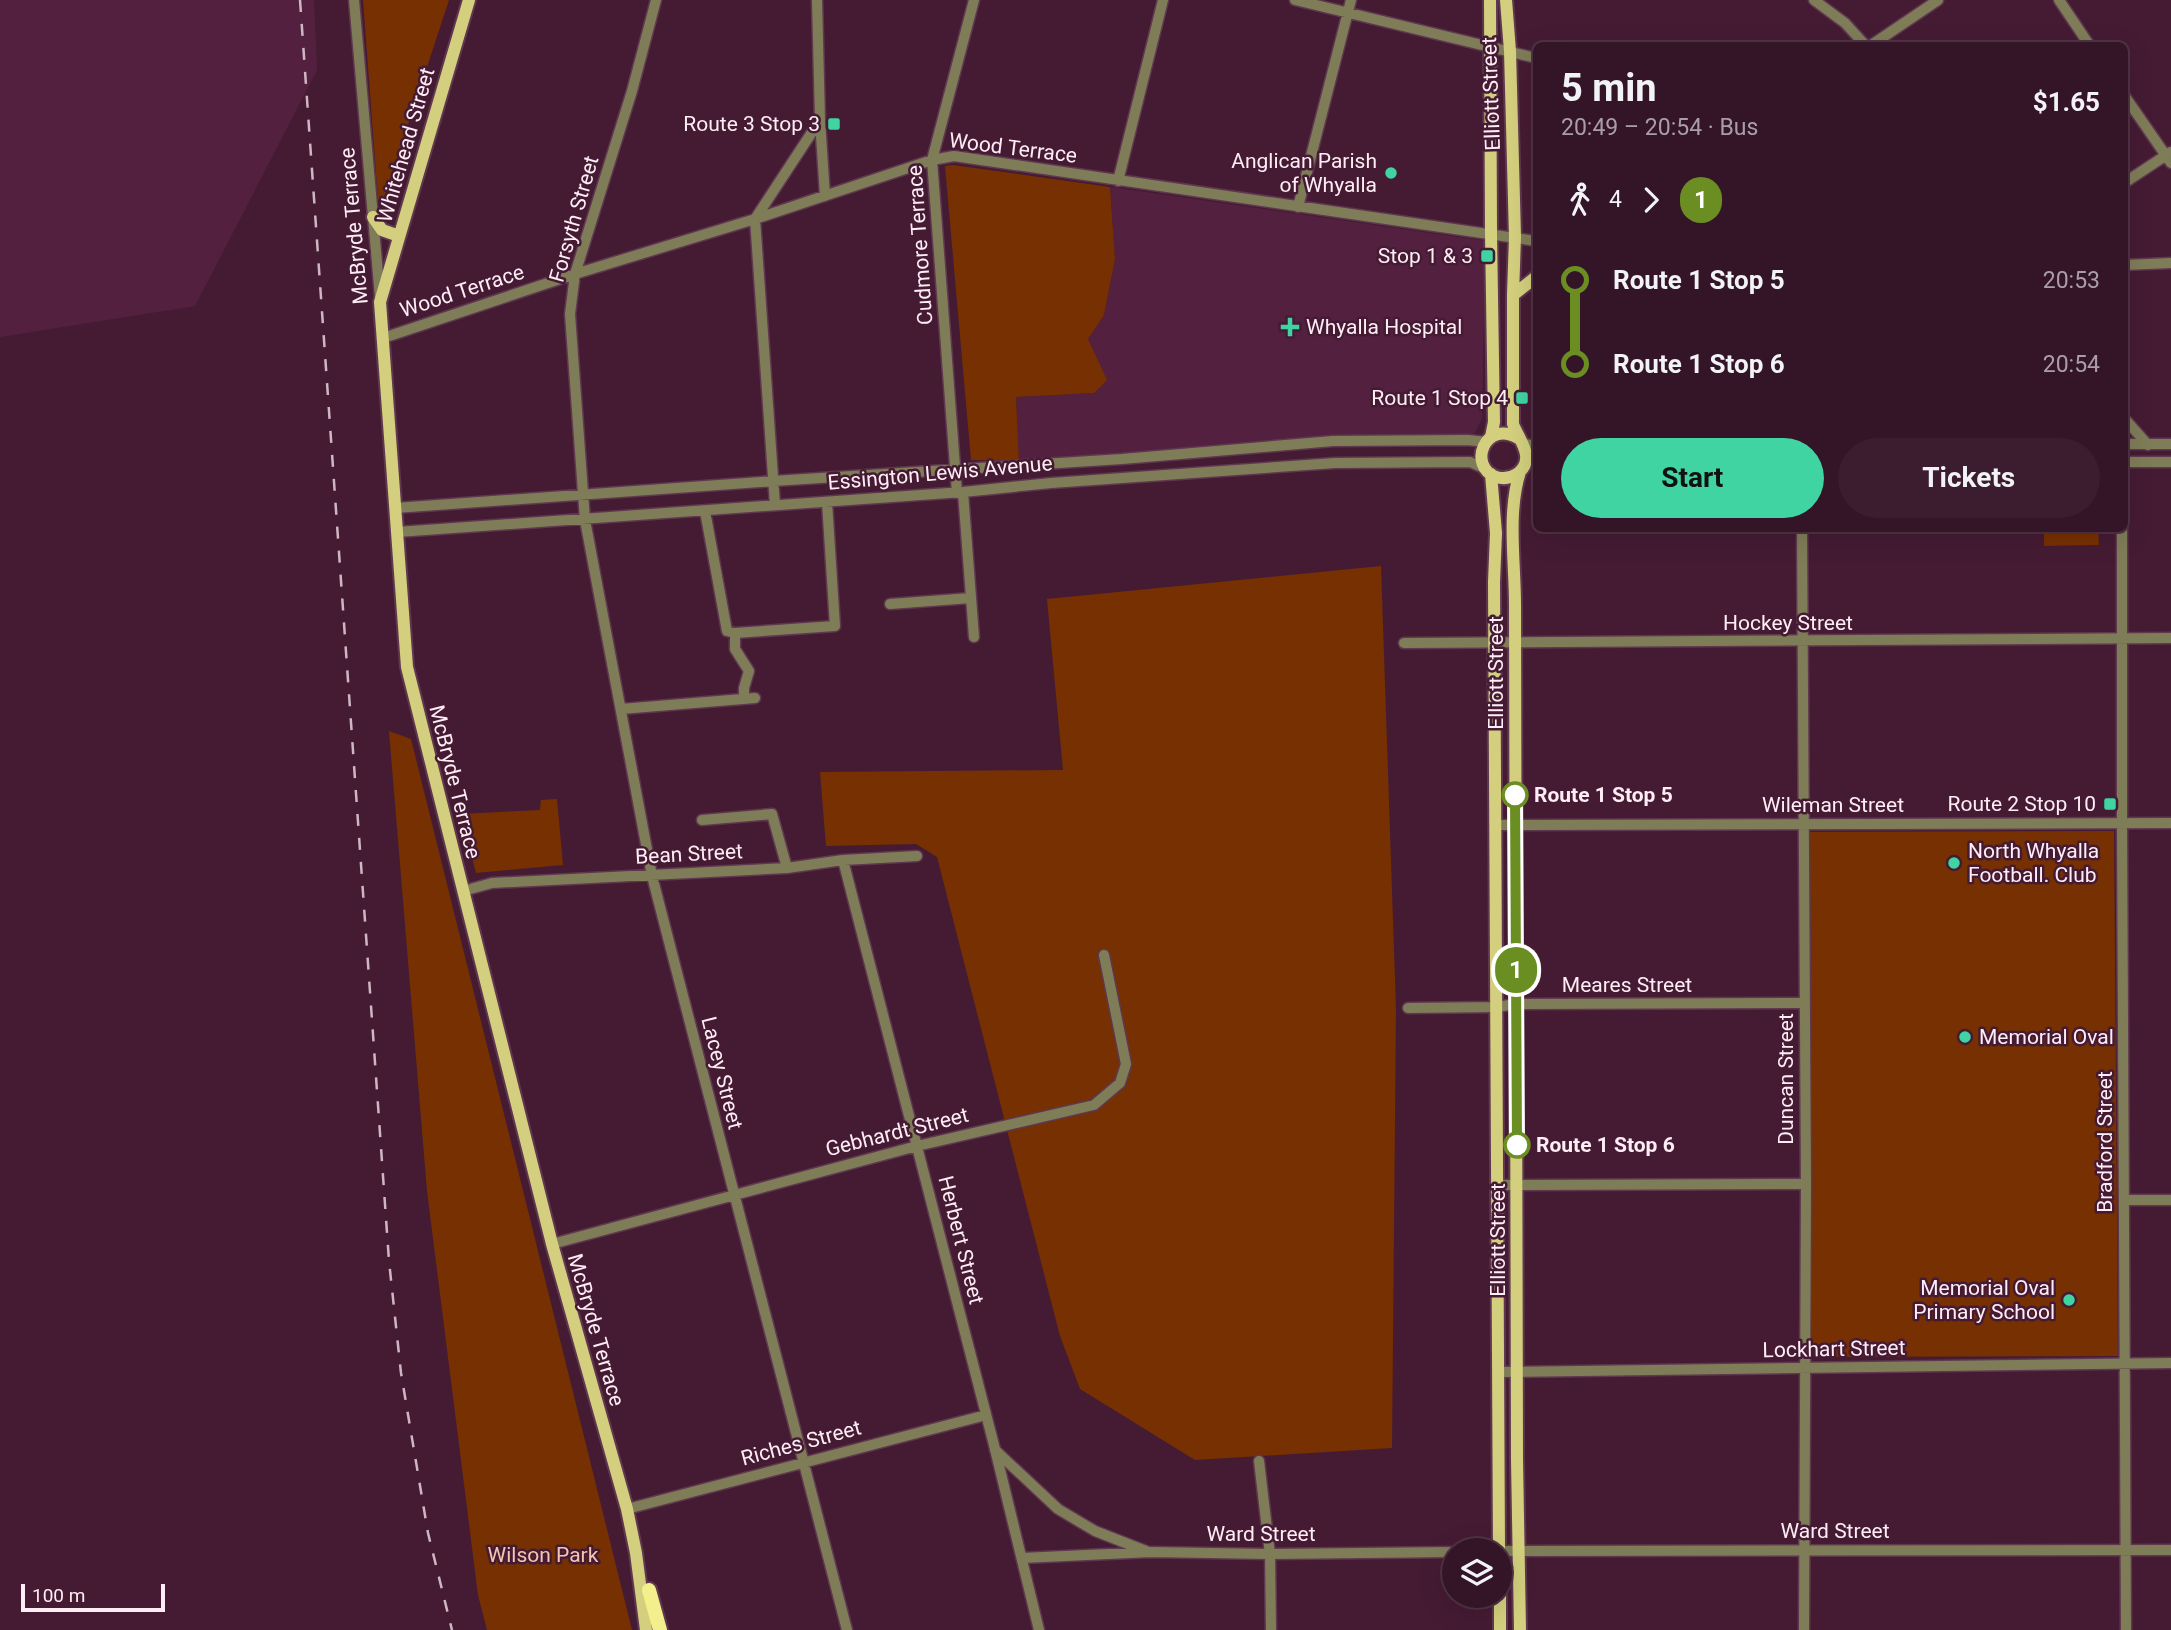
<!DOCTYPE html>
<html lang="en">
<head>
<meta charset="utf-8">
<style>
  body { margin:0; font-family:Roboto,sans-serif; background:#3c1d2f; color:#f1f3f6; height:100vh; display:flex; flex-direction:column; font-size:26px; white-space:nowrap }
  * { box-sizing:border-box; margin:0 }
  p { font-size:23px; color:#a99ea7 }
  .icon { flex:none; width:38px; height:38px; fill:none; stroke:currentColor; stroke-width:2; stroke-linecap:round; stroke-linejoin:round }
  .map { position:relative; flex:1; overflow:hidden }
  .drawer { position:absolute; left:1533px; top:42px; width:595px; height:490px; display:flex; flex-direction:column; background:#341427; border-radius:10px; box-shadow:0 7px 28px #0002,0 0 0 2px #4e3344 }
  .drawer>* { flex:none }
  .badge { padding:0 14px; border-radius:23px; font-size:24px; line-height:46px }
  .buttons { position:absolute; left:1442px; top:1538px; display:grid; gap:14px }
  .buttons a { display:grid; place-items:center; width:70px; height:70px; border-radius:50%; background:#341427; box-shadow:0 7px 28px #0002,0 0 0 2px #4e3344; font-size:35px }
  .scale { position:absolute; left:21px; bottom:18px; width:144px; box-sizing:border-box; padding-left:7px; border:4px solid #feedf5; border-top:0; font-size:19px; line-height:24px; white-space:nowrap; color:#feedf5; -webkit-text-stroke:5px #451b34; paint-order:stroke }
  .map>.badge { position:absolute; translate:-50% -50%; box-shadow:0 0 0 4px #fff }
  .legs { display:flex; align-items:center; gap:10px; height:77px; padding:0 28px; font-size:23px }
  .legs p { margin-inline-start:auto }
  .headline { display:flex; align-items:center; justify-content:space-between; height:119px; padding:0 28px }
  h1 { font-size:38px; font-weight:700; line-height:52px }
  .cta { display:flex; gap:14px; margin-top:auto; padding:14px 28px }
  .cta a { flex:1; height:80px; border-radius:42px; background:#3fd4a2; color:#111; font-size:28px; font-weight:700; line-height:80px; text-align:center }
  .cta a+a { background:#3c1d2f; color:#f1f3f6 }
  ul { padding:0 28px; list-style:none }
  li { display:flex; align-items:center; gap:24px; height:84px; font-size:26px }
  li i { display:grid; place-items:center; width:10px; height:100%; margin:0 9px; background:currentColor }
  li i::after { content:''; width:18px; height:18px; margin:-9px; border:5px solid; border-radius:50%; background:#341427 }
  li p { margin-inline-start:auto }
  li:first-child i { background:linear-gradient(#0000 50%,currentColor 0) }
  li:last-child i { background:linear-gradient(currentColor 50%,#0000 0) }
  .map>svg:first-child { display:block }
</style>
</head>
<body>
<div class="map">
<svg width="2171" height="1630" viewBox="0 0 2171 1630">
  <rect width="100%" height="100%" fill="#451b34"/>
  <path fill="#53213f" d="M0,0H314L317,70L195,306L0,337Z
    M1110,187L1485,241L1482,418L1475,433L1468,436L1318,438L1019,461L1016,397L1094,393L1088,339L1104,315L1115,259Z"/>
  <path fill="#773001" d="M363,0H449L383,201L378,200Z
    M953,165L1110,187L1115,259L1104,315L1088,339L1107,380L1094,393L1016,397L1019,461L971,460L945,166Z
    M2044,529H2098L2099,545L2044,546Z
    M1381,566L1396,1009L1392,1448L1195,1460L1080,1389L1060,1336L937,857L916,844L826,846L820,772L1063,770L1047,599Z
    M389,731L411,739L632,1630H487L478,1595L427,1191Z
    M557,799L563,865L476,873L460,814L540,810L541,800Z
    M2114,831L2118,1356L1812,1357L1808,832Z"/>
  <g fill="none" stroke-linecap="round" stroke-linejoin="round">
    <g stroke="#5f384f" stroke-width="13">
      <path id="minor" d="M354,0L380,297
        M656,0L632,91L575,274L570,314L585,520L652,876L847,1630
        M817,0L820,120L825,196
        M1295,0L1536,58
        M1814,0L1845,23L1866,46
        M2059,0L2090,46
        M1870,46L1938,0
        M2124,95L2171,163
        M1118,181L1163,0
        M2124,183L2171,152
        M1298,207L1351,0
        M2124,265L2171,263
        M383,338L575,274L755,219L932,160L954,156L1536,241
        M2124,418L2148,445
        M1524,444L1536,446
        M2124,444H2171
        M2124,462H2171
        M963,492L974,637
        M957,493L932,160L974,0
        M775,505L755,219L820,120
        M395,508L773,481L1122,459L1333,441L1468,440L1486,442
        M705,511L727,631L735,633L835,626L827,502
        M1802,528L1806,1184L1804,1630
        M2122,528V823L2126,1630
        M397,532L963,492L1051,483L1335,463L1470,462L1486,469
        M890,604L971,598
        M735,633V649L749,671L744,688V699
        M1404,643L2171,638
        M621,709L755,698
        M702,820L772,814L787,868
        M1496,825L2171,823
        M843,860L995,1449L1039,1630
        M463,891L492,883L787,868L843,860L917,856
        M1408,1008L1497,1007L1515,1004L1805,1003
        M1497,1185L1806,1184
        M2124,1200H2171
        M552,1244L917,1146L1094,1105L1120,1083L1126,1064L1104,955
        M1498,1372L2171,1363
        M995,1450L1058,1509L1095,1531L1146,1551
        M1259,1461L1270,1554L1271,1630
        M627,1509L986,1415
        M1500,1551L2171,1550
        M1022,1558L1151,1552L1270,1554L1454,1552"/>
    </g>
    <g stroke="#5f384f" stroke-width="16">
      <path id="major" d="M469,0L380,302L407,667L552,1244L627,1509L636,1553L646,1630
        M1490,0L1491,234L1494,422L1491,437
        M1506,0L1510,51L1515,237L1513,295V424C1519,440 1537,459 1517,474C1511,478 1503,479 1496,477C1467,466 1485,419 1518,438
        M373,217L382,230L399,236
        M1513,295L1536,277
        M1520,472C1507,512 1515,563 1515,604L1517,1460L1520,1630
        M1491,474L1496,533L1494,582L1499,1550
        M1500,1596V1630"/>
    </g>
    <g stroke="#5f384f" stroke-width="18">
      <path id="highway" d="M649,1590L660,1630"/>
    </g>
    <use href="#minor" stroke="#7f7d58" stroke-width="10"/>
    <use href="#major" stroke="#d3cf7e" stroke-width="12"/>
    <use href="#highway" stroke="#f4ef8d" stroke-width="14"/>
    <path stroke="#ceb7c3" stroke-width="2.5" stroke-dasharray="12 12" stroke-linecap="butt" d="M300,0L389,1261L401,1373L428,1533L452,1630"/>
  </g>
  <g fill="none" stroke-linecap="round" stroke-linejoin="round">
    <g stroke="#fff" stroke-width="16">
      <path id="line-1" d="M1515,795L1517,1145"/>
    </g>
    <use href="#line-1" stroke="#6b8e23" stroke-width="10"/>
  </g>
  <g fill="#3fd4a2" stroke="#451b34" stroke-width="2.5">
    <rect x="827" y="117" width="14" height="14" rx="3.5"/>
    <circle cx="1391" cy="173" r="7"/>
    <rect x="1480" y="249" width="14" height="14" rx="3.5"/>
    <path d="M1286.5 316.5h7v7h7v7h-7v7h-7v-7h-7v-7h7z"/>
    <rect x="1515" y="391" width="14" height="14" rx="3.5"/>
    <rect x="2103" y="797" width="14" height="14" rx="3.5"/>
    <circle cx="1954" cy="863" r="7"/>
    <circle cx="1965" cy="1037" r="7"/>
    <circle cx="2069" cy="1300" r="7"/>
  </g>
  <g fill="#fff" stroke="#6b8e23" stroke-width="3.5">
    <circle cx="1515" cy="795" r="12"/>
    <circle cx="1517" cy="1145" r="12"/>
  </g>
  <g text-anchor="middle" stroke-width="5" stroke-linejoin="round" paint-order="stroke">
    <g font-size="21" fill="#feedf5" stroke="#451b34">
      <text transform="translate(1491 94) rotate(-92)" y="7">Elliott Street</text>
      <text transform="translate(406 145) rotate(-74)" y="7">Whitehead Street</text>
      <text transform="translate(1013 148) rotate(7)" y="7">Wood Terrace</text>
      <text transform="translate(574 219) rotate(-74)" y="7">Forsyth Street</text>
      <text transform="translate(354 226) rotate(-95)" y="7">McBryde Terrace</text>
      <text transform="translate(920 245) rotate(-94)" y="7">Cudmore Terrace</text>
      <text transform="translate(462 291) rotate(-18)" y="7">Wood Terrace</text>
      <text transform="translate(940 473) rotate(-5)" y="7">Essington Lewis Avenue</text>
      <text x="1788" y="630">Hockey Street</text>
      <text transform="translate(1496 673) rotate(-90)" y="7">Elliott Street</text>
      <text transform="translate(455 782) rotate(76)" y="7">McBryde Terrace</text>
      <text x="1833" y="812">Wileman Street</text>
      <text transform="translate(689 854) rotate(-3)" y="7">Bean Street</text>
      <text x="1627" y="992">Meares Street</text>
      <text transform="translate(722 1073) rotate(76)" y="7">Lacey Street</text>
      <text transform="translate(1786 1079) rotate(-90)" y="7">Duncan Street</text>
      <text transform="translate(897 1132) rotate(-14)" y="7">Gebhardt Street</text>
      <text transform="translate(2105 1142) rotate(-90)" y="7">Bradford Street</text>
      <text transform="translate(961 1240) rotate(76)" y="7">Herbert Street</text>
      <text transform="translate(1498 1240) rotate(-90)" y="7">Elliott Street</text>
      <text transform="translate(596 1330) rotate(74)" y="7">McBryde Terrace</text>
      <text transform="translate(1834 1349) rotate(-1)" y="7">Lockhart Street</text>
      <text transform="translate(801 1443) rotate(-15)" y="7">Riches Street</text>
      <text x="1835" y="1538">Ward Street</text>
      <text x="1261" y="1541">Ward Street</text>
    </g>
    <g font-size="21" fill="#feedf5" stroke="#451b34" text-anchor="end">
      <text x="820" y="131">Route 3 Stop 3</text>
      <text x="1377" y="168">Anglican Parish<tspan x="1377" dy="24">of Whyalla</tspan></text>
      <text x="1473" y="263">Stop 1 &amp; 3</text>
      <text x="1306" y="334" text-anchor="start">Whyalla Hospital</text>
      <text x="1508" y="405">Route 1 Stop 4</text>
      <text x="2096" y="811">Route 2 Stop 10</text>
      <text x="1968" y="858" text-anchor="start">North Whyalla<tspan x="1968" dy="24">Football. Club</tspan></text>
      <text x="1979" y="1044" text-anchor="start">Memorial Oval</text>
      <text x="2055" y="1295">Memorial Oval<tspan x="2055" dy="24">Primary School</tspan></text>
    </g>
    <g font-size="21" font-weight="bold" fill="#feedf5" stroke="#451b34" text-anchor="start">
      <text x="1534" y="802">Route 1 Stop 5</text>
      <text x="1536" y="1152">Route 1 Stop 6</text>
    </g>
    <g font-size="21" fill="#f4c6b1" stroke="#451b34">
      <text x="543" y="1562">Wilson Park</text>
    </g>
  </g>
</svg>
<div class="buttons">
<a><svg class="icon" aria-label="layers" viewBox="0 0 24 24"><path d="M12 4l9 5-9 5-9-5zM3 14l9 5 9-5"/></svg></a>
</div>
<div class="scale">100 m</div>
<b class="badge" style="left:1516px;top:970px;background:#6b8e23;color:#fff">1</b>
<section class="drawer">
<div class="headline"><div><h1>5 min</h1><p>20:49 – 20:54 · Bus</p></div><b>$1.65</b></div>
<div class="legs"><svg class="icon" aria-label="walk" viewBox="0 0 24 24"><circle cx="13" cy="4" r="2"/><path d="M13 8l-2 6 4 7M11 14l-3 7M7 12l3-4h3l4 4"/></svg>4<svg class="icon" aria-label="forward" viewBox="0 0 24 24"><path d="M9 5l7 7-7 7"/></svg><b class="badge" style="background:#6b8e23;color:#fff">1</b></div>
<ul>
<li><i style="color:#6b8e23"></i><b>Route 1 Stop 5</b><p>20:53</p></li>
<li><i style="color:#6b8e23"></i><b>Route 1 Stop 6</b><p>20:54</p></li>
</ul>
<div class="cta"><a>Start</a><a>Tickets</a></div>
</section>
</div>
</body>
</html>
